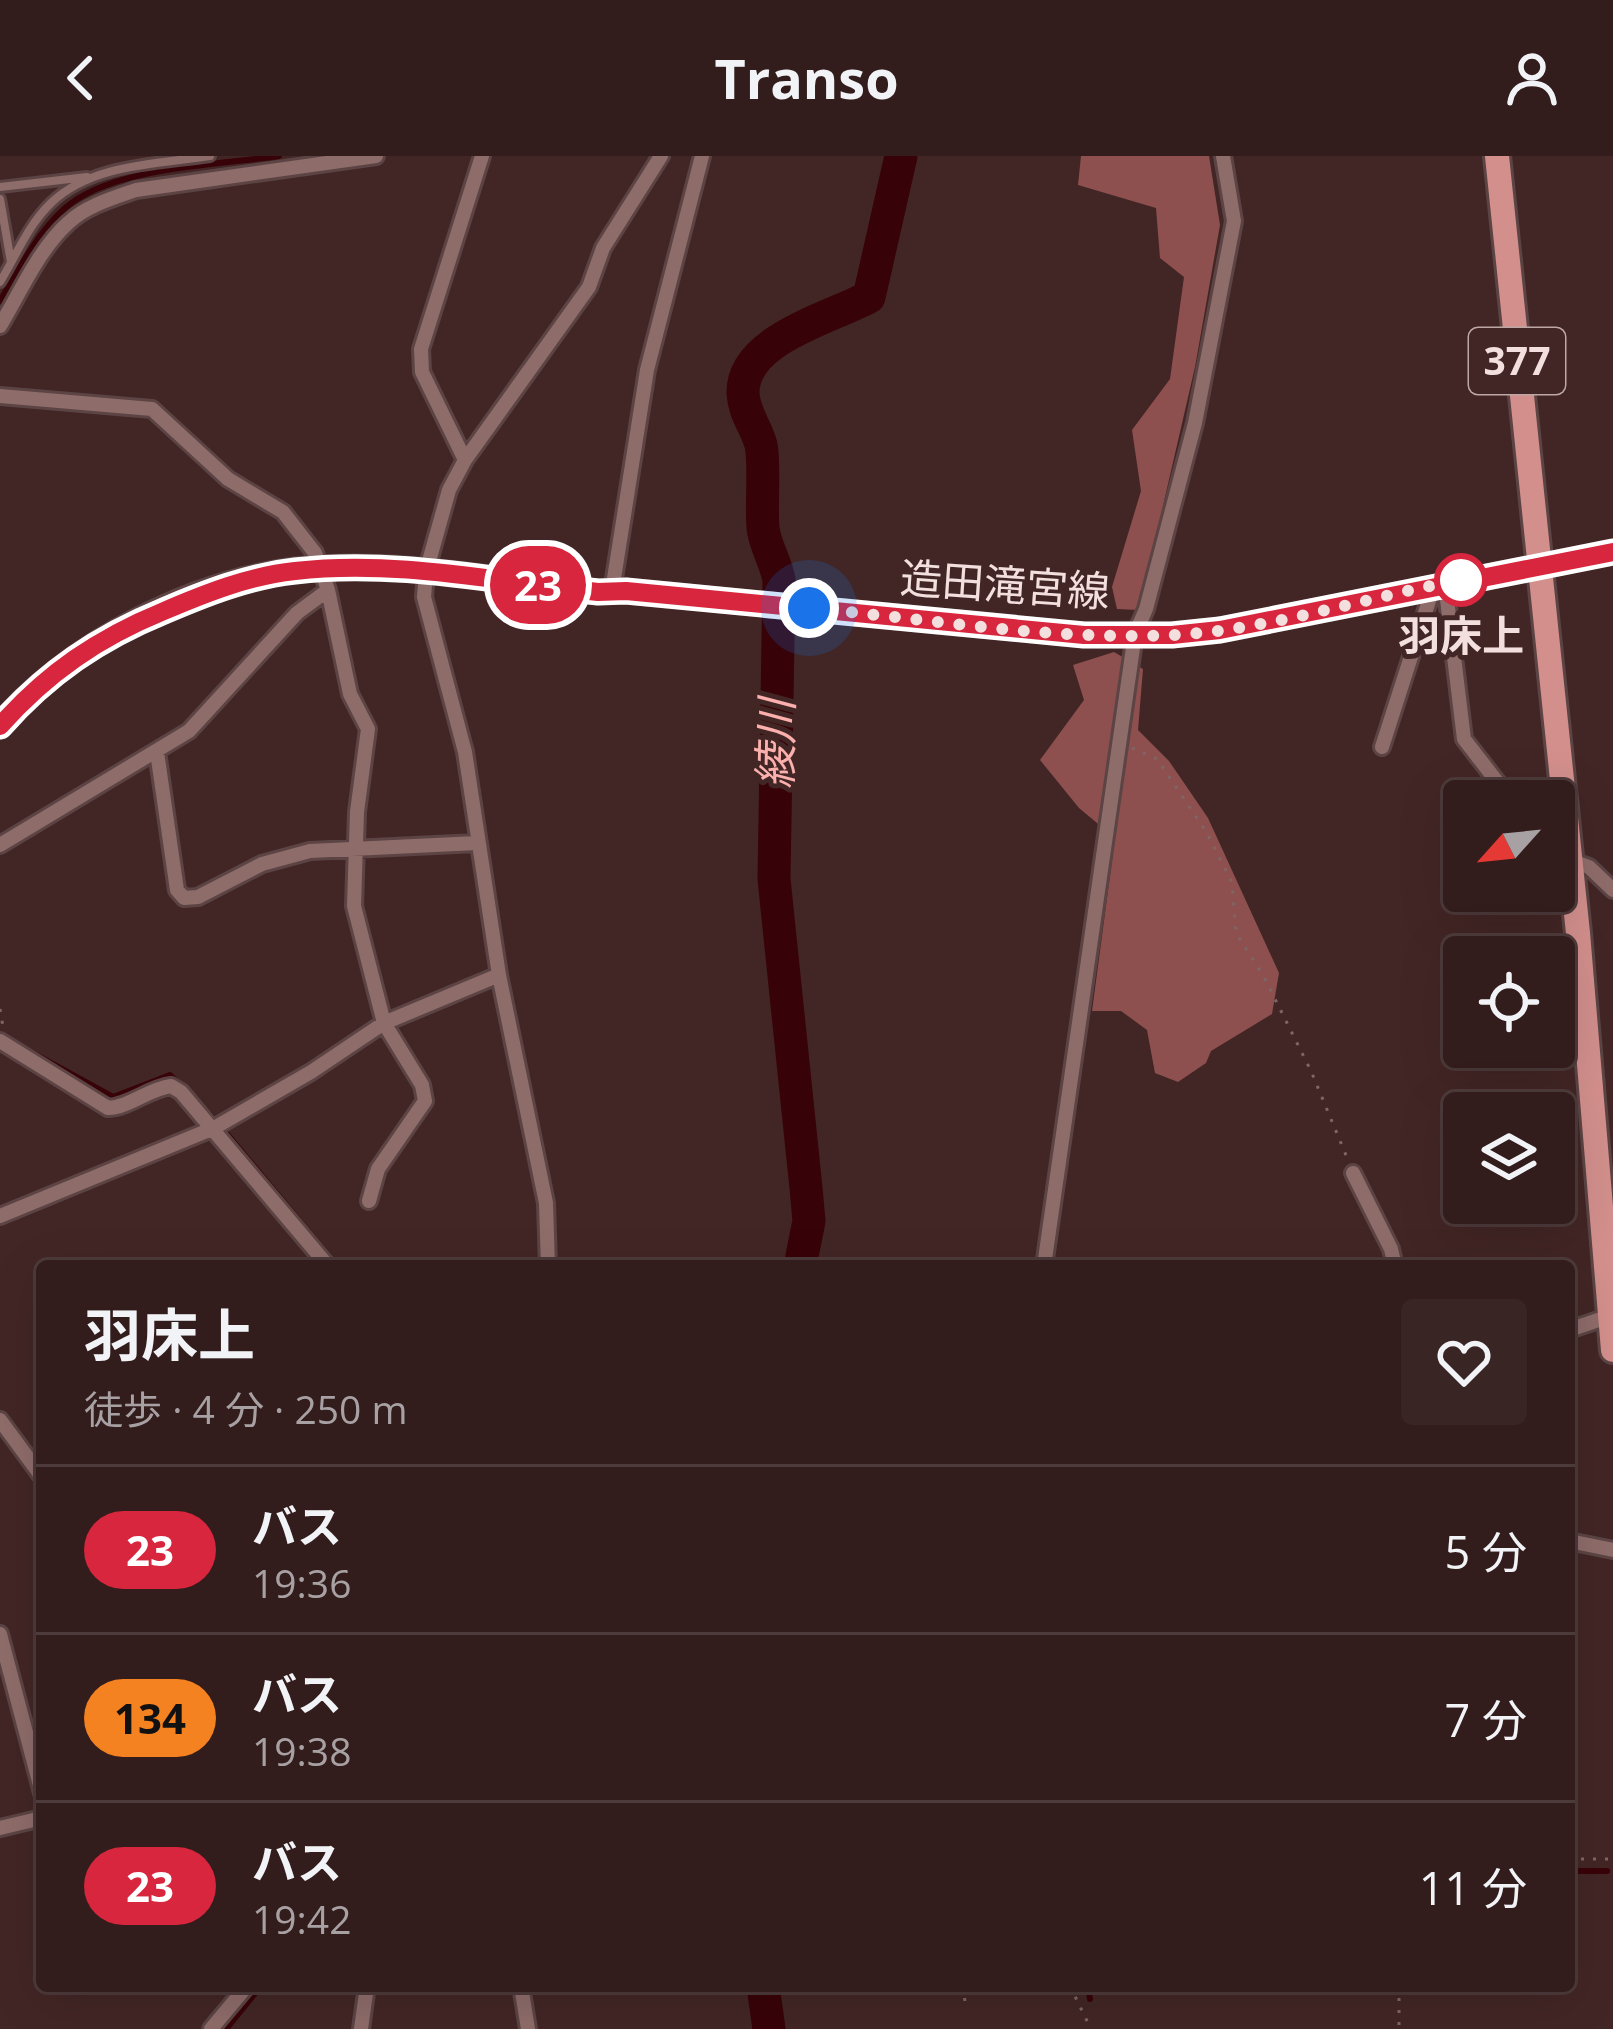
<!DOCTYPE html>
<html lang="ja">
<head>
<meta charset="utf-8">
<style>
  body { margin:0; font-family:"Open Sans","Noto Sans JP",sans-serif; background:#3a2525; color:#f1f3f6; height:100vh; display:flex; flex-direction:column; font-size:45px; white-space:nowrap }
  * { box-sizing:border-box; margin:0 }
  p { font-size:39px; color:#a8a1a3 }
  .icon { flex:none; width:66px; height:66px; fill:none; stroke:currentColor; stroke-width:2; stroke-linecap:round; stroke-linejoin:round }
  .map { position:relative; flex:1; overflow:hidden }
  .sheet { position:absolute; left:36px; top:1104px; width:1539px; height:732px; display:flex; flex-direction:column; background:#321c1c; border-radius:12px; box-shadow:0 12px 48px #0002,0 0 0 3px #4d3a3b }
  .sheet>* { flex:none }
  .badge { padding:0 24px; border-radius:39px; font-size:42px; line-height:78px }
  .needle { width:78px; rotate:243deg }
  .controls { position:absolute; left:1443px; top:624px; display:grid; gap:24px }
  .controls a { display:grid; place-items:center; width:132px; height:132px; border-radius:12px; background:#321c1c; box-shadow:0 12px 48px #0002,0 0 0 3px #4d3a3b; font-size:60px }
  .you { position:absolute; width:60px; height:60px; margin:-30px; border:9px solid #fff; border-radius:50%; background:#1a73e8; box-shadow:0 0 0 18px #1a73e833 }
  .map>.badge { position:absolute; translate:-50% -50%; box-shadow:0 0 0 6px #fff }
  .round { display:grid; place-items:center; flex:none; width:126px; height:126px; border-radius:12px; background:#3a2525 }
  .overview { display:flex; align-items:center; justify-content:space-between; height:204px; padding:0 48px }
  h1 { font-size:57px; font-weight:700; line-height:90px }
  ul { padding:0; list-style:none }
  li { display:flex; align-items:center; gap:36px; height:168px; padding:0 48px; border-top:3px solid #4d3a3b }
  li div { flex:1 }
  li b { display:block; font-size:45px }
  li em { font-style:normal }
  li .badge { min-width:132px; font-weight:700; text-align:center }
  header { display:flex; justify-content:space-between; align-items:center; height:156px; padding:0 48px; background:#321c1c; font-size:54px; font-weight:700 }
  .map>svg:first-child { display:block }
</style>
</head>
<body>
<header><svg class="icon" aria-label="back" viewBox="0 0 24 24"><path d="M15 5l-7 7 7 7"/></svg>Transo<svg class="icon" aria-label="person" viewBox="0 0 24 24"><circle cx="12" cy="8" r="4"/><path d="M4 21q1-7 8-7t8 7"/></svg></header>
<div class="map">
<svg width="1613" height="1873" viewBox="0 0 1613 1873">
  <rect width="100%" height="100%" fill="#422625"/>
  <path fill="#8d504f" d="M1081,0H1209L1220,69L1195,211L1139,454L1117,453L1112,431L1141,335L1132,274L1170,223L1184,121L1160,102L1156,52L1078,29Z
    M1114,496L1143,513L1138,574L1169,605L1208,662L1279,817L1272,858L1211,895L1206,907L1178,926L1155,917L1147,874L1121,855H1092L1115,682L1079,652L1040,604L1084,544L1073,509Z"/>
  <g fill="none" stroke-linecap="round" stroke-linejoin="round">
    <path stroke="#380308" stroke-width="6" d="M0,145C19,113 36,79 64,53C110,11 217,9 279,0
      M27,894L113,941L170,919L215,964
      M226,977L337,1110
      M1569,1715H1607
      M1088,1830L1090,1843
      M226,1873L261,1830"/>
    <path stroke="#380308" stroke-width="33" d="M800,1110L809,1065L806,1032L774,723L779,424C776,406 765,390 763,372C761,349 765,306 761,289C756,270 744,258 743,237C742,183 831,162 869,141L901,0
      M763,1830L769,1873"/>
    <g stroke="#5c4444" stroke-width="14">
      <path id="service" d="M0,31L87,21
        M0,43L11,106
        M0,126C16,100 28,69 51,47C91,8 157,8 210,0"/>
    </g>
    <g stroke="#5c4444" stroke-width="20">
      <path id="minor" d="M0,170C20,137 39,93 68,67C86,50 113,42 136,34L376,0
        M0,240L152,253L228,323L283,356L315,397L328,434L297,457L189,575L0,689
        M465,304L422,216L421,193L482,0
        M1445,427L1464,583L1512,645
        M328,434L350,538L368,573L357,656L354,750L384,867L422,929L425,945L378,1013L369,1045
        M612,435L647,214L702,0
        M1382,591L1434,429
        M157,596L177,734L184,742L198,741L262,708L310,695L477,687
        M1570,704L1589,711L1613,734
        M1552,801L1578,777
        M0,885L108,952C130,951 148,933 171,930L181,936L328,1110
        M1353,1017L1391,1093L1395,1110
        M0,1060L214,972L311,916L384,867L499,819
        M548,1110L546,1047L499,819L465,596L424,441L426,416L449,334L465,304L589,131L603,92L661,0
        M1044,1110L1135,478L1146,453L1195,267L1234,65L1223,0
        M1569,1174L1613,1159
        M0,1264L42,1321
        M1569,1385L1613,1394
        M0,1478L42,1637
        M0,1672L42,1662
        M521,1830L528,1873
        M211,1873L247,1830
        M361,1873L367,1830"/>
    </g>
    <g stroke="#5c4444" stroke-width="27">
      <path id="secondary" d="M0,570C69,489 189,427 295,414C395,403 500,425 599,436L626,435L1084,479H1172L1220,474L1613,396"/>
    </g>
    <g stroke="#5c4444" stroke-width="30">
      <path id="trunk" d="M1497,0L1578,777L1613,1194"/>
    </g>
    <path stroke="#7f6665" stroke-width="3" stroke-dasharray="3 9" stroke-linecap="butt" d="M1132,592L1157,603L1207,677L1232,727L1236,777L1264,821L1311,915L1348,1004
      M0,853L3,871
      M1569,1703H1613
      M964,1830L965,1849
      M1070,1830L1091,1873
      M1399,1830V1873"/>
    <use href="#service" stroke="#8e6c6a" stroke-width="8"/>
    <use href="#minor" stroke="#8e6c6a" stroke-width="14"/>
    <use href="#secondary" stroke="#a87977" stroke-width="21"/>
    <use href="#trunk" stroke="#d28f8c" stroke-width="24"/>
  </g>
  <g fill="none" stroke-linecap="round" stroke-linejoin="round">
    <g stroke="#fff" stroke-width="27">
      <path id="line" d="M0,570C47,517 98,482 164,455C206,437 249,420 295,415C395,403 500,426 598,436L626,435L1084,479H1172L1220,474L1613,396"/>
    </g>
    <use href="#line" stroke="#d7263d" stroke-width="18"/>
    <path stroke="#f2dfde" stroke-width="12" stroke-dasharray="0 21.6" d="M809,452C930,463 1053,485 1174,479C1270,474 1366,441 1461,424"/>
  </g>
  <circle fill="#fff" stroke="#d7263d" stroke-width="6" cx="1461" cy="424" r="24"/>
  <g text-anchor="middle" stroke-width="10" stroke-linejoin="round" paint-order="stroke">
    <rect fill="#422625" stroke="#bda8a6" stroke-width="3" x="1469" y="172" width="96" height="66" rx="9"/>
    <g font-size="39" font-weight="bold" fill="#f2dfde">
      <text x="1517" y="219">377</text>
    </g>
    <g font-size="42" fill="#f2dfde" stroke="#422625">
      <text transform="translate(1005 429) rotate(4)" y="15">造田滝宮線</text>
    </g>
    <g font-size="42" font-weight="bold" fill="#f2dfde" stroke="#422625">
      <text x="1461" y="495">羽床上</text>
    </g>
    <g font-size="45" font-style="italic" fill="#fbb0ad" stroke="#422625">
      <text transform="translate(776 588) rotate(-89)" y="16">綾川</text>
    </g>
  </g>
</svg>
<div class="controls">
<a><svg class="needle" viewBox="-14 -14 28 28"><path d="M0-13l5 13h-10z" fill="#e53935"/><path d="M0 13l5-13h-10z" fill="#a8a1a3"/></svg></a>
<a><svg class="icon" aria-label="locate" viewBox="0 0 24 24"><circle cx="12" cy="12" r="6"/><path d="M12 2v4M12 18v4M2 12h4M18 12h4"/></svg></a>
<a><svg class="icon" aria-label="layers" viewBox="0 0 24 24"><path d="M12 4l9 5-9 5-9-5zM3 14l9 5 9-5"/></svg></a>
</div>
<div class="you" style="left:809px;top:452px"></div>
<b class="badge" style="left:538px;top:429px;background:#d7263d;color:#fff">23</b>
<section class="sheet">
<div class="overview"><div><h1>羽床上</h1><p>徒歩 · 4 分 · 250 m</p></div><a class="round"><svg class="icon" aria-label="heart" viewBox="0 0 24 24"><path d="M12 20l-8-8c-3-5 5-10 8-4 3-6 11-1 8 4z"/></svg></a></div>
<ul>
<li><span class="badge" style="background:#d7263d;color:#fff">23</span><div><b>バス</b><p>19:36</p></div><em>5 分</em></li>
<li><span class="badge" style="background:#f58220;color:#111">134</span><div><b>バス</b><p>19:38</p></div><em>7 分</em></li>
<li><span class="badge" style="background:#d7263d;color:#fff">23</span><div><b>バス</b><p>19:42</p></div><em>11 分</em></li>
</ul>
</section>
</div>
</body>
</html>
